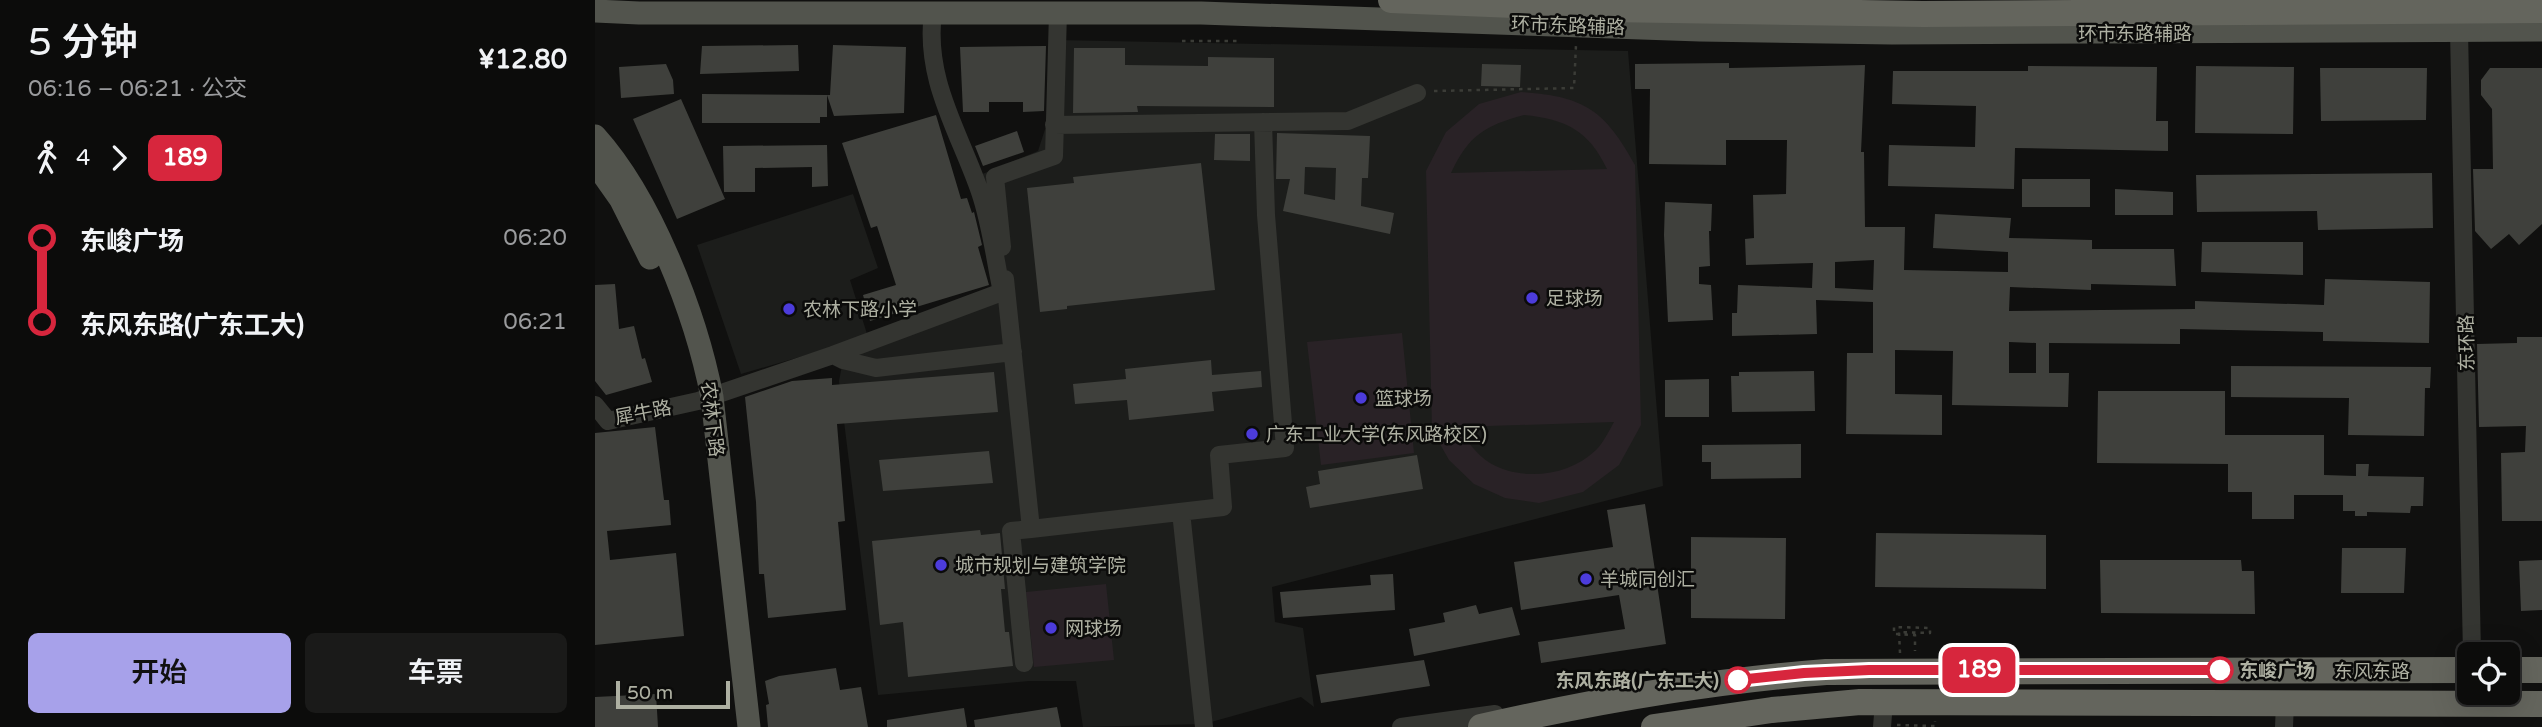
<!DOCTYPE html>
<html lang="zh">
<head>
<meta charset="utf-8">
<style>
  body { margin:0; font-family:"Varela Round","Noto Sans SC",sans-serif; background:#1a1a19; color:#f1f3f6; height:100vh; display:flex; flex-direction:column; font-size:26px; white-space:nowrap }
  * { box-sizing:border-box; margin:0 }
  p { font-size:23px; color:#9a9b9d }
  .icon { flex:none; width:38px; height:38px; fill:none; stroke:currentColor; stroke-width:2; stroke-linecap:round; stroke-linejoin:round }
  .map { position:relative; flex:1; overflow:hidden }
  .panel { display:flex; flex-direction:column; background:#0c0c0b; width:595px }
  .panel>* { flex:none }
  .badge { padding:0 14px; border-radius:10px; font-size:24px; line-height:46px }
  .fabs { position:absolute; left:1862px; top:642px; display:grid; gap:14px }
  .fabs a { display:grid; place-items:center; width:63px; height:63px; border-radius:10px; background:#0c0c0b; box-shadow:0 7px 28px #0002,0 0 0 2px #2c2c2c; font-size:35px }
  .scale { position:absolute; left:21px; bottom:18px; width:114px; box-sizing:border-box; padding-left:7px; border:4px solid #aeb0a2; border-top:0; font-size:19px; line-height:24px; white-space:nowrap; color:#aeb0a2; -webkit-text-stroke:5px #0b0b0a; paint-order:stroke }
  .map>.badge { position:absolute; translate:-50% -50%; box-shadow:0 0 0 4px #fff }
  .legs { display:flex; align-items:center; gap:10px; height:77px; padding:0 28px; font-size:23px }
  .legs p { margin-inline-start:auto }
  .headline { display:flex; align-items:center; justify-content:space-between; height:119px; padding:0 28px }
  h1 { font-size:38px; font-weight:600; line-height:52px }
  .primary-button { display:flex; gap:14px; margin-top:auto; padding:14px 28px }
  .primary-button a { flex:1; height:80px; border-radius:10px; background:#a7a1ea; color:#111; font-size:28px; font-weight:600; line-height:80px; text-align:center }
  .primary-button a+a { background:#1a1a19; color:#f1f3f6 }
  ul { padding:0 28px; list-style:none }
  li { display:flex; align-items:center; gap:24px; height:84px; font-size:26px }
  li i { display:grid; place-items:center; width:10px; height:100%; margin:0 9px; background:currentColor }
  li i::after { content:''; width:18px; height:18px; margin:-9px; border:5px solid; border-radius:50%; background:#0c0c0b }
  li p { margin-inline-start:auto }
  li:first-child i { background:linear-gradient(#0000 50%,currentColor 0) }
  li:last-child i { background:linear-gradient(currentColor 50%,#0000 0) }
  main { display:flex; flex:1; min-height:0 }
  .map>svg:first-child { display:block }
</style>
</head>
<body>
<main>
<section class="panel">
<div class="headline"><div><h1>5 分钟</h1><p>06:16 – 06:21 · 公交</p></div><b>¥12.80</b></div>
<div class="legs"><svg class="icon" aria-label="walk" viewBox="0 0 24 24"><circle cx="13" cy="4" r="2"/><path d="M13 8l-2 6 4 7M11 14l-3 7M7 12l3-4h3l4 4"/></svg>4<svg class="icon" aria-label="forward" viewBox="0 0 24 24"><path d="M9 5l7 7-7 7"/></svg><b class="badge" style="background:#d7263d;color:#fff">189</b></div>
<ul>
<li><i style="color:#d7263d"></i><b>东峻广场</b><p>06:20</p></li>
<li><i style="color:#d7263d"></i><b>东风东路(广东工大)</b><p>06:21</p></li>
</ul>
<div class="primary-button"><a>开始</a><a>车票</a></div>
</section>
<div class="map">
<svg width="1947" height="727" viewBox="0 0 1947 727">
  <rect width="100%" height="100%" fill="#10100f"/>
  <path fill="#1c1d1b" d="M461,40L1033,51L1068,486L677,587L680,622L708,628L719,707L706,697L609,724L488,727L481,681H434L283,695L244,381L248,360L410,298L385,175L443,151L454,117Z
    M258,194L283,268L255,280L273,337L146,374L102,245Z"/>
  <path fill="#292226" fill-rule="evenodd" d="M926,92C989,96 1010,110 1040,165L1046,425L1024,465L988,492L944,503L910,498L879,484L854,460L837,430L831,171L851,132L884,104ZM929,115C971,119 994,131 1012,169L856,173C874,135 889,126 929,115ZM1019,422C1014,431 1008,443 1001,450C974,476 928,482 895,463C881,454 871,440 863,427Z
    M807,333L819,453L726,465L712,342Z
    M511,584L519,660L439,667L431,592Z"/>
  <path fill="#3f403c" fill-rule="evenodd" d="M203,45L204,71L105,74L107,46Z
    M238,45L311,47L309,113L239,116L232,95H235Z
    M451,46L449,111L428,112V102H394V112H368L365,47Z
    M479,48H530V65L613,66V57L679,58V107L542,106L543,112L478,113Z
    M1134,63V68L1270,65L1266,152H1269L1270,227H1310L1309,270L1413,272V252L1338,248L1340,214L1416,218L1414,238L1497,240V249H1579L1581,286L1496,284V290L1415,287L1414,311L1600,309V301L1729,305L1730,279L1835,282L1834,343L1728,341V332L1585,329V344L1454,343V373H1474L1473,407L1357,405L1358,351L1300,350V394L1347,395V435L1251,434L1252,353H1278V302L1221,300L1222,334L1137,336V313H1142L1143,285L1217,288L1218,263L1151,265L1150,239L1159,238L1158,195L1191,194L1192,140H1131V165L1054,164L1055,89H1040V64ZM1279,260L1278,290L1240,288V262ZM1414,342L1441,343V373H1414Z
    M71,64L78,80L79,94L26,98L24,67Z
    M887,64L926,65L925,87L886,86Z
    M1433,66L1562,67L1561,121H1573V151L1420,148L1419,189L1293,186L1294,145L1380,147L1381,106L1297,104L1298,71H1433Z
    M1601,66L1699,67L1698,134L1600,133Z
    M1725,68H1832L1831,120L1726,121Z
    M1895,68H1947V224L1924,245L1914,234L1896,249L1880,231L1878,169H1898L1897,109L1886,95V80Z
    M107,94L232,95V117H225V123H107Z
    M86,99L130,199L82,219L38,119Z
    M341,115L366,199L372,198L377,213L379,212L387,245L383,247L394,285L275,321L268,295L301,285L282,226L276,228L247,143Z
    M422,131L429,152L388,166L380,146Z
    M682,133L775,136L773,178H767L766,206L799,213L795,234L688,211L695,179H681ZM710,167L741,168L740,200L709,194Z
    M620,134H655V161L619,160Z
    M232,145L233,186L217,187V167L160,168V192H129L128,146Z
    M606,163L620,290L472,306V309L445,312L432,188L479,183L478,177Z
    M1837,173L1838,228L1723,230L1722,211L1602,212L1601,175Z
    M1427,179H1495V207H1427Z
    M1520,189L1578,192V215H1520Z
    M1070,202L1117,204L1116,231H1114L1115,266L1104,267V284L1116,285L1118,320L1073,322L1069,235Z
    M1607,242H1708V275L1606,272Z
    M20,284L24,329L39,326L47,359L50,358L57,382L11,395L0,381V285Z
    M1922,337H1947V521H1907L1906,453L1930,452L1931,426L1884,427L1882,344L1922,343Z
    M616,360L617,375L666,371L667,387L617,392L619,411L534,420L532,400L480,404L478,384L531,379L530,369Z
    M1636,366L1836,367L1835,388H1830L1829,436L1753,435L1754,398L1636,397Z
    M1219,371L1220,411L1137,412L1136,376H1144V372Z
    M399,372L403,412L242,424L250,521L243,522L251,610L173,618L169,574H164L161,502L150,397L197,381L237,378V385Z
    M1114,379V417H1070V380Z
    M1503,391H1630V435H1729V475L1761,476V464H1774L1773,476L1829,477L1828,506H1816L1815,513L1772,512V516H1760V511H1748V495H1699V519H1657V492H1633V464L1502,463Z
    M60,427L69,500H74L76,525L12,531L15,560L81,553L89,636L0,645V433Z
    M1206,444V478L1116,479V462H1107V445Z
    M394,451L398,483L288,491L284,460Z
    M822,455L828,489L715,508L711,487L725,484L723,471Z
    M1050,504L1071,644L946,663L943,642L1030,629L1024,595L926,610L919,562L1018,547L1012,510Z
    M385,530L386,535L405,533L410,589H406L410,632H414L418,666L313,677L308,622L285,625L277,541Z
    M1281,533L1451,535V589L1280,587Z
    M1096,537L1191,538L1190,619L1096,618Z
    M1747,548H1811L1809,593H1746Z
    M1505,560H1646L1647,571H1659L1660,614L1506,613Z
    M1947,560V610L1926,611L1924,561Z
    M798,574L800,610L688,618L685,592L776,585L775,575Z
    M881,605L884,614L917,607L925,635L819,656L814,629L850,622L848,613Z
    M829,660L835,686L726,703L721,675Z
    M241,668L245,690L266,687L273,727H173L171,705L174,704L170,681L184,676Z
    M61,694L63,727H0V697Z
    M462,707L466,727H380L379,720Z
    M369,708L372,727H292V720Z"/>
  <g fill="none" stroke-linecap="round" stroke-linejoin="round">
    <path stroke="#3b3c37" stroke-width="2.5" stroke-dasharray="3.5 5" stroke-linecap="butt" d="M587,41H644
      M839,91L979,88L981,45
      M1305,653L1304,632L1335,633V628L1299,627V634L1320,635V651
      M1302,725L1340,726V721"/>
    <path stroke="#343531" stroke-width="18" d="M1864,31L1877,654
      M459,125L753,121L822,93
      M407,247L400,177L459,156L463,12
      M410,279L436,529L416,531L429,663
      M238,355L248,360L281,368L418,352
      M0,405L13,421L103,401L238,355L407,292C400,260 396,224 385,192C364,131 329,80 338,12
      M586,512L609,727
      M436,529L628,507L624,455L690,448L671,215L668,122
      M806,727L900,714
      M1287,727L1289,702
      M1689,727L1690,703"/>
    <path stroke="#52544d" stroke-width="23" d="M0,11L44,13H606L1105,30L1297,33L1947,30
      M0,136C56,198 101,314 117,397L154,727
      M0,163L26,200L55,258"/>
    <path stroke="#64655d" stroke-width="26" d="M796,0L1013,9L1328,14L1947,10
      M1913,670H1947
      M886,727C1000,701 1114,681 1231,672L1874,670
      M1059,727L1177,710L1265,702L1947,704"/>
  </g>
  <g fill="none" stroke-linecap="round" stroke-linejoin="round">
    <g stroke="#fff" stroke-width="16">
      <path id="line-1" d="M1143,680L1209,673L1274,670H1625"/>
    </g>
    <use href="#line-1" stroke="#d7263d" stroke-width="10"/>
  </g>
  <g fill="#4c3cdb" stroke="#0b0b0a" stroke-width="2.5">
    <circle cx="937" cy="298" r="7"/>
    <circle cx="194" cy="309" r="7"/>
    <circle cx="766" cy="398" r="7"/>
    <circle cx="657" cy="434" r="7"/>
    <circle cx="346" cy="565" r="7"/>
    <circle cx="991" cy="579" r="7"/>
    <circle cx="456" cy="628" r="7"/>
  </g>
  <g fill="#fff" stroke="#d7263d" stroke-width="3.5">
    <circle cx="1625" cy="670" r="12"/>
    <circle cx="1143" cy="680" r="12"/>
  </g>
  <g text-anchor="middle" stroke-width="5" stroke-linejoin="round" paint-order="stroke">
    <g font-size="19" fill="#aeb0a2" stroke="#0b0b0a">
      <text transform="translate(973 25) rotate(2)" y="7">环市东路辅路</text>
      <text x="1540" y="40">环市东路辅路</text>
      <text transform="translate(1871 343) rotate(-91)" y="7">东环路</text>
      <text transform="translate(48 412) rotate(-11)" y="7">犀牛路</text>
      <text transform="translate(118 419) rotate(83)" y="7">农林下路</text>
      <text x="1777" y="678">东风东路</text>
    </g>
    <g font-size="19" fill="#aeb0a2" stroke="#0b0b0a" text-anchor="start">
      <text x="951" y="305">足球场</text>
      <text x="208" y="316">农林下路小学</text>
      <text x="780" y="405">篮球场</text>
      <text x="671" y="441">广东工业大学(东风路校区)</text>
      <text x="360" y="572">城市规划与建筑学院</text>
      <text x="1005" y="586">羊城同创汇</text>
      <text x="470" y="635">网球场</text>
    </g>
    <g font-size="19" font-weight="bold" fill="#aeb0a2" stroke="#0b0b0a" text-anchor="start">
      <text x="1644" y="677">东峻广场</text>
      <text x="1124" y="687" text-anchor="end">东风东路(广东工大)</text>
    </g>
  </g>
</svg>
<div class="fabs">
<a><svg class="icon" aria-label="locate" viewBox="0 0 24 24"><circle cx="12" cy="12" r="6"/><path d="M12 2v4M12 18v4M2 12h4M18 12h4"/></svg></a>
</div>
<div class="scale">50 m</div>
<b class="badge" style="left:1384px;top:670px;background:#d7263d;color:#fff">189</b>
</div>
</main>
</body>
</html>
